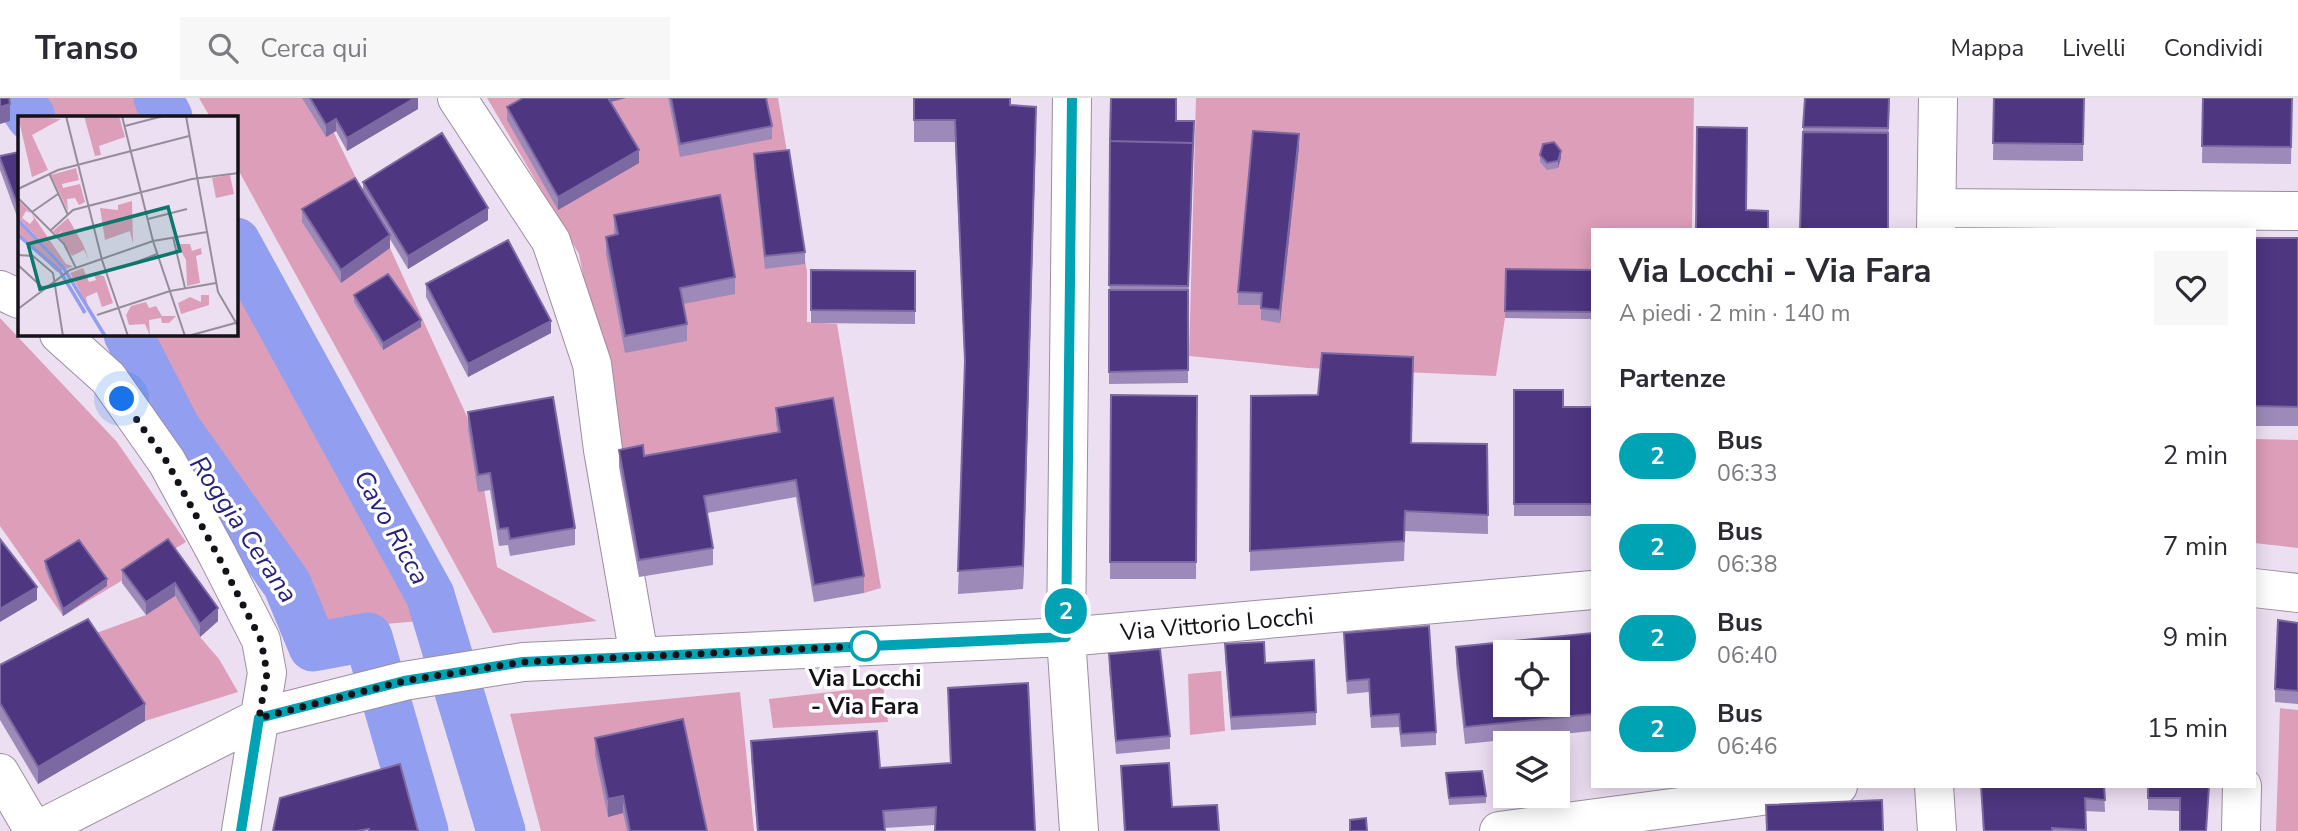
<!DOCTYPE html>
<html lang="it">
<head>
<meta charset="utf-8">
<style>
  body { margin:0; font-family:"Nunito Sans",sans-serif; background:#f7f7f7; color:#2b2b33; height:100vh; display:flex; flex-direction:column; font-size:26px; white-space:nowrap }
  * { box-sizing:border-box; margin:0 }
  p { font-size:23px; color:#7c7c81 }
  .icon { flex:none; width:38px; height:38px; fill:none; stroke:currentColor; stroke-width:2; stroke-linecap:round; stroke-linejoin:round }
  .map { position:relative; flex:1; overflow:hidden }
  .details { position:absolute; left:1591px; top:130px; width:665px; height:560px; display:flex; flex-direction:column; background:#fff; border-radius:0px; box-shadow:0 4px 18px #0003 }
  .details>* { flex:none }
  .badge { padding:0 14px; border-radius:23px; font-size:24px; line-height:46px }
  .buttons { position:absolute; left:1493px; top:542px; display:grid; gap:14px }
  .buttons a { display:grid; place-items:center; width:77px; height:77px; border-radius:0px; background:#fff; box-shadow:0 4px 18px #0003; font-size:35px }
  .you { position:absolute; width:35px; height:35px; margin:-18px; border:5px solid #fff; border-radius:50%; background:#1a73e8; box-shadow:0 0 0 10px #1a73e833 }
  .map>.badge { position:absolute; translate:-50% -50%; box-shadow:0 0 0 4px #fff }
  h2 { padding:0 28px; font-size:26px; line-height:63px }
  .round { display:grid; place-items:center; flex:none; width:74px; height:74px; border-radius:0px; background:#f7f7f7 }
  .summary { display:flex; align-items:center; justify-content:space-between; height:119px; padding:0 28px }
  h1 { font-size:33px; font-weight:700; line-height:52px }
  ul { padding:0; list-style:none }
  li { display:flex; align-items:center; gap:21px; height:91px; padding:0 28px }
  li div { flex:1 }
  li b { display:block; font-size:26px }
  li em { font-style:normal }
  li .badge { min-width:77px; font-weight:700; text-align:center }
  header { display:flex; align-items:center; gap:42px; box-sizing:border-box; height:98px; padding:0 35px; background:#fff; border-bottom:2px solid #e1e1e2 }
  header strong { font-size:33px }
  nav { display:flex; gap:38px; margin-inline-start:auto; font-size:24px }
  .search { width:490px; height:63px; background:#f7f7f7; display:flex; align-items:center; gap:18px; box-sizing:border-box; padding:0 24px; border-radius:0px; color:#7c7c81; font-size:26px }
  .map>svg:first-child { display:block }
</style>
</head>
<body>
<header>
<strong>Transo</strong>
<div class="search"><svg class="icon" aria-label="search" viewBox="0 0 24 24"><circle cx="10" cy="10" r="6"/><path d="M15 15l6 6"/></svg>Cerca qui</div>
<nav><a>Mappa</a><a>Livelli</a><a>Condividi</a></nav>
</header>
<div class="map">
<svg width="2298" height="733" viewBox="0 0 2298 733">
  <rect width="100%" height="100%" fill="#ecdff2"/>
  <path fill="#dd9eb9" d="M43,0H135L145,19H51Z
    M199,0H317L390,150L475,336L497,469L597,523L493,535L236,68V19H210Z
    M487,0H778L807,174V224L837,226L881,490L864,495L833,317L780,351L619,369L579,156Z
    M1196,0H1694L1692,131H1592V221L1505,220L1496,278L1308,270L1189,258Z
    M236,188L420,523L373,527L319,539L294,484L192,324L143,236H236Z
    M0,220L117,344L186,444L63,518L0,428Z
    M2254,341L2298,342V450L2254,445Z
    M175,498L200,539L219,561L238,594L145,623L88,538L146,517Z
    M1221,573L1225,633L1190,637L1188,576Z
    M883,588L888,624L773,630L769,601Z
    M740,594L754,733H541L510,616Z
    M2280,610L2298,612V733H2276Z"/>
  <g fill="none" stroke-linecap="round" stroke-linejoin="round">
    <path stroke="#929eef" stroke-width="49" d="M18,0L31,19
      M158,0L168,19
      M236,144L430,497L501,733
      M128,236L176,330L287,486L313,549L368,539L424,733"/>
    <g stroke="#9a8ea0" stroke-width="40">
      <path id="street" d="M457,0L551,143L592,266L603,352L639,558
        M1072,0L1066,539L1079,733
        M1937,110L2298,113
        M1936,131L1938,0
        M0,192L19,201
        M59,236L108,280L167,364L217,456L261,542L267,575L241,733
        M2254,490L2298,495
        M0,675L34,733
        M1934,688L1937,733
        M36,733L259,620L404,583L523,564L1066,539L1592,492
        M1499,733L1838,688
        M2241,733L2242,688"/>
    </g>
    <use href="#street" stroke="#fff" stroke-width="38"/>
  </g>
  <path fill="#9d8ab9" d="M302,0H418V11L347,53L336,33L326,39Z
    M610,0H626L611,4L639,65L558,112L507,22V9L610,3Z
    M668,0H766L772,28V41L680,59Z
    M914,0L1010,7L1036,32L1023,491L958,496L965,275L955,44H914Z
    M1890,0L1888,47L1800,131L1803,29Z
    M1994,0H2084L2083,63L1993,62Z
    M2203,0H2292L2291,66L2202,65Z
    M1194,35L1188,205V285L1109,286L1110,43Z
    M1299,49L1280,225L1261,222V207H1238V194Z
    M19,54V124L0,72V58Z
    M754,56L805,154V166L765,171L754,69Z
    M1540,57L1561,60L1558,70L1547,72L1540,64Z
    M363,84L488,122L408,171L390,141V150L341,185L302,124V111L363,93Z
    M614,117L735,179V196L683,206L687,226V243L625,255L606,156V139L614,137Z
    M2254,140H2298V328H2254Z
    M1506,171L1592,172V221L1505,220Z
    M811,172L915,173V226L811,225Z
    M426,186L551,235L468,279L426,199Z
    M354,197L421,229L383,252L354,204Z
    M1514,292L1563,309H1592V418H1514Z
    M1111,297L1197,298L1196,481H1110Z
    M1251,298L1412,345L1487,346L1488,436L1405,433L1404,463L1250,473Z
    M776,310L864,478V495L814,504L796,399L707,415L713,450V467L639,479L619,369V352L644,358L778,335L776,327Z
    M468,314L575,430V447L510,458L508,447L499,448L490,392L478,394L468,331Z
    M168,441L218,523L200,539L175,498L146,517L122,485V472Z
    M45,463L107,488L63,518L45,470Z
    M2298,525V606L2275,604V591Z
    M1344,535L1436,634V647L1401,649L1399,629L1371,630L1369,594L1347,596Z
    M1592,535V633L1465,646L1456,566V549Z
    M1225,546L1265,565L1316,614V627L1231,632L1225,559Z
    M1109,556L1170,638V651L1116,656L1109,569Z
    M0,567L145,623L38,686L0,622Z
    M1028,585L935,727L884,730L885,733H757L751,660V643L880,670L950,665L948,590Z
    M595,640L707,733H627L623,715L608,719L595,657Z
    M1121,668L1172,709L1219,733H1124Z
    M1446,675L1486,698V705L1449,707Z
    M1981,688H2104L2105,714L2085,713L2086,733H1983Z
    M2148,688H2209L2206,733H2180V713L2148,712Z"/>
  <path fill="#7d69a2" d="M415,0H418V11L347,53V40Z
    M610,0H626L610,4Z
    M10,6V23L0,26V9Z
    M1036,9V32L1023,491V468Z
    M336,21V33L326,39V27Z
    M1299,36V49L1280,225V212Z
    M639,52V65L558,112V99Z
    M1561,53V60L1558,70V63Z
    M488,110V122L408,171V158Z
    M390,137V150L341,185V172Z
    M421,222V229L383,252V245Z
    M551,223V235L468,279V266Z
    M107,481V488L63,518V511Z
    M175,485V498L146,517V504Z
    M37,489V502L0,524V511Z
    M218,510V523L200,539V526Z
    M145,606V623L38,686V669Z
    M623,698V715L608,719V701Z"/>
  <path fill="#4e3680" stroke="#7d69a2" stroke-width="2" fill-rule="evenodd" d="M0,0H9L10,6L0,9Z
    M310,0H415L347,40L336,21L326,27Z
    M523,0H608L639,52L558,99L507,9Z
    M671,0H766L772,28L680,46Z
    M914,0H1010V7L1036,9L1023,468L958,473L965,263L955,22H914Z
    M1111,0H1176V23H1194L1193,50V45L1110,43Z
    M1805,0H1889L1888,30L1803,29Z
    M1994,0H2084L2083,46L1993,45Z
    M2203,0H2292L2291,49L2202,48Z
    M1697,29L1747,30L1746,112L1768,113V131H1696Z
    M1253,33L1299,36L1280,212L1261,210L1262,195L1238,194Z
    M1803,34L1888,35V131H1800Z
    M442,35L488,110L408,158L363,84Z
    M1110,43L1193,45L1188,188L1109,187Z
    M1554,44L1561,53L1558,63L1547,65L1540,57L1543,46Z
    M789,52L805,154L765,158L754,56Z
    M19,54V111L0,60V58Z
    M355,80L390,137L341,172L302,111Z
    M720,97L735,179L680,190L687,226L625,238L606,139L618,136L614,117Z
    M2254,140H2298V309L2254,308Z
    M508,142L551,223L468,266L426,186Z
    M1506,171L1592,172V214L1505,213Z
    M811,172L915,173V213L811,212Z
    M388,176L421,222L383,245L354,197Z
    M1109,192H1188V272L1109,274Z
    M1322,255L1413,259L1411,345L1487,346L1488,417L1405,413L1404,443L1250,453L1251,298L1318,297Z
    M1514,292H1563V309H1592V406H1514Z
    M1111,297L1197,298L1196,464H1110Z
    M553,299L575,430L510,441L508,430L499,431L490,375L478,377L468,314Z
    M833,300L864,478L814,487L796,382L704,398L713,450L639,462L619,352L643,347L644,358L780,334L776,310Z
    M0,441L37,489L0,511Z
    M168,441L218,510L200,526L175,485L146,504L122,472Z
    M79,442L107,481L63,511L45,463Z
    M88,521L145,606L38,669L0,605V567Z
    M2278,522L2298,525V593L2275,591Z
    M1429,528L1436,634L1401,636L1399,616L1371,618L1369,581L1347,583L1344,535Z
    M1592,535V616L1465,629L1456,549ZM1505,555H1558V607H1505Z
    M1264,544L1265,565L1314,562L1316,614L1231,619L1225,546Z
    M1160,551L1170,638L1116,643L1109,556Z
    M1028,585L1035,733H935L936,709L883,713L885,733H758L751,643L877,633L880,670L951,665L948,590Z
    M683,621L707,733H630L623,698L608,701L595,640Z
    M1169,665L1172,709L1217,707L1219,733H1125L1121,668Z
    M400,666L418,733H369V731L357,733H273L280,700Z
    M1482,673L1486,698L1449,700L1446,675Z
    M1981,688H2104L2105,702L2085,700L2086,732L2052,730V733H1984Z
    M2148,688H2209L2206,733H2180V700H2148Z
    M1882,702L1883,733H1767L1766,707Z
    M1366,720L1367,733H1350V722Z"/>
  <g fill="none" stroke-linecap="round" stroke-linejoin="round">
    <g stroke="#fff" stroke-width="16">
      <path id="line" d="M241,733L259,620L404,583L523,564L1066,539L1072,0"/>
    </g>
    <use href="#line" stroke="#00a3b4" stroke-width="10"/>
    <path stroke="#151118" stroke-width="7" stroke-dasharray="0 12.6" d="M122,301L167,364L217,456L261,542L267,575L259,620L404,583L523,564L865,548"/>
  </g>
  <circle fill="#fff" stroke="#00a3b4" stroke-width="3.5" cx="865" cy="548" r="14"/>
  <g text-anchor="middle" stroke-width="7" stroke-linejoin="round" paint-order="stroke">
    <g font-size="24" fill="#151118" stroke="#fff">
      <text transform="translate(1217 526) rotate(-5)" y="8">Via Vittorio Locchi</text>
    </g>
    <g font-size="24" font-weight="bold" fill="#151118" stroke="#fff">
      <text x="865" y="588">Via Locchi<tspan x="865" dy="28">- Via Fara</tspan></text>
    </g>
    <g font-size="26" font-style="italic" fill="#25207c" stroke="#fff">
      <text transform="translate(392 429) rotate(61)" y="9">Cavo Ricca</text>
      <text transform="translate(244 431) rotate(56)" y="9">Roggia Cerana</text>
    </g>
  </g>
  <g transform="translate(18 18)">
    <rect width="220" height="220" fill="#ecdff2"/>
    <path d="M0,0L43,3L14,19L30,54L14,61ZM66,0H101L107,21L81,30L83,39L77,40ZM58,52L61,64L44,68L45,72L62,68L67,86L61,89L57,82L49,83L50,95L33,59ZM212,59L216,78L198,82L194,62ZM0,84L13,97L8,95L4,102L12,108L16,103L14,98L48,148L55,150L49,153L0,101ZM114,85L115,128L112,115L87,124L82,92L100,94V89ZM50,102L65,128L71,144L66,134L54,140L40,120L45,114L39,119L35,115ZM0,106L32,140L45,153L39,156L2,121ZM159,128H172L174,135L183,132L184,138L178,140L182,167L169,170L168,144ZM65,152L71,166L78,164L76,158L86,160L95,187L84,191L79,176L68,181L69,188L52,157ZM183,179H191V189L163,198L160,187L172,181L183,186ZM128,186L131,192L138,190L144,200H158L151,207H144L143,202L131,204L132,220L127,208L111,209L108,199L113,190Z" fill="#dd9eb9"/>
    <path fill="none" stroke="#929eef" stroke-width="3.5" d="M0,104L45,151L87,220M0,119L42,155L67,197"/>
    <path fill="none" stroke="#968d9b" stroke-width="2" d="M48,0L84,144L110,220M104,0L135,125L167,220M168,0L200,176L221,212M107,10L145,0M31,57L50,99M0,73L40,54L171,20M0,82L46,128L58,152M14,96L40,78M130,103L169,93M32,115L55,94L174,63L221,57M155,121L167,172M0,139L15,140L35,157L45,220M0,149L25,172M111,149L139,138M0,193L52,154L135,125L189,116M79,199L152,175L198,167M170,220L221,206"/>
    <path fill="#0f766e" fill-opacity="0.15" stroke="#0f766e" stroke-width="3.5" d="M150,91L162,135L22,173L10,128Z"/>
    <rect width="220" height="220" fill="none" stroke="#151118" stroke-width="3.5"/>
  </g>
</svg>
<div class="buttons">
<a><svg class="icon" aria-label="locate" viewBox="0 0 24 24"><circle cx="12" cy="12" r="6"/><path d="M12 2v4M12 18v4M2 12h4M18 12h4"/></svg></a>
<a><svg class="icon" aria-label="layers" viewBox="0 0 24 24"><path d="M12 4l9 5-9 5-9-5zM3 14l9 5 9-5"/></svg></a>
</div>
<div class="you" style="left:122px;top:301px"></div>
<b class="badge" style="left:1066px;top:513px;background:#00a3b4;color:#fff">2</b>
<section class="details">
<div class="summary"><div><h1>Via Locchi - Via Fara</h1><p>A piedi · 2 min · 140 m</p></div><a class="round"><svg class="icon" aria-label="heart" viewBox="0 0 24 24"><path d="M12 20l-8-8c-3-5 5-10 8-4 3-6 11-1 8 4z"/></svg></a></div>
<h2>Partenze</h2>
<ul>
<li><span class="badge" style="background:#00a3b4;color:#fff">2</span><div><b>Bus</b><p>06:33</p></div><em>2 min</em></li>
<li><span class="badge" style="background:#00a3b4;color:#fff">2</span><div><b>Bus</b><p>06:38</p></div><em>7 min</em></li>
<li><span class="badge" style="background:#00a3b4;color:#fff">2</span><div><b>Bus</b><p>06:40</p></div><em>9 min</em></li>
<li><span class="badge" style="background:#00a3b4;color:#fff">2</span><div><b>Bus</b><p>06:46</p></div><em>15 min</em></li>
</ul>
</section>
</div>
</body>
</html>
